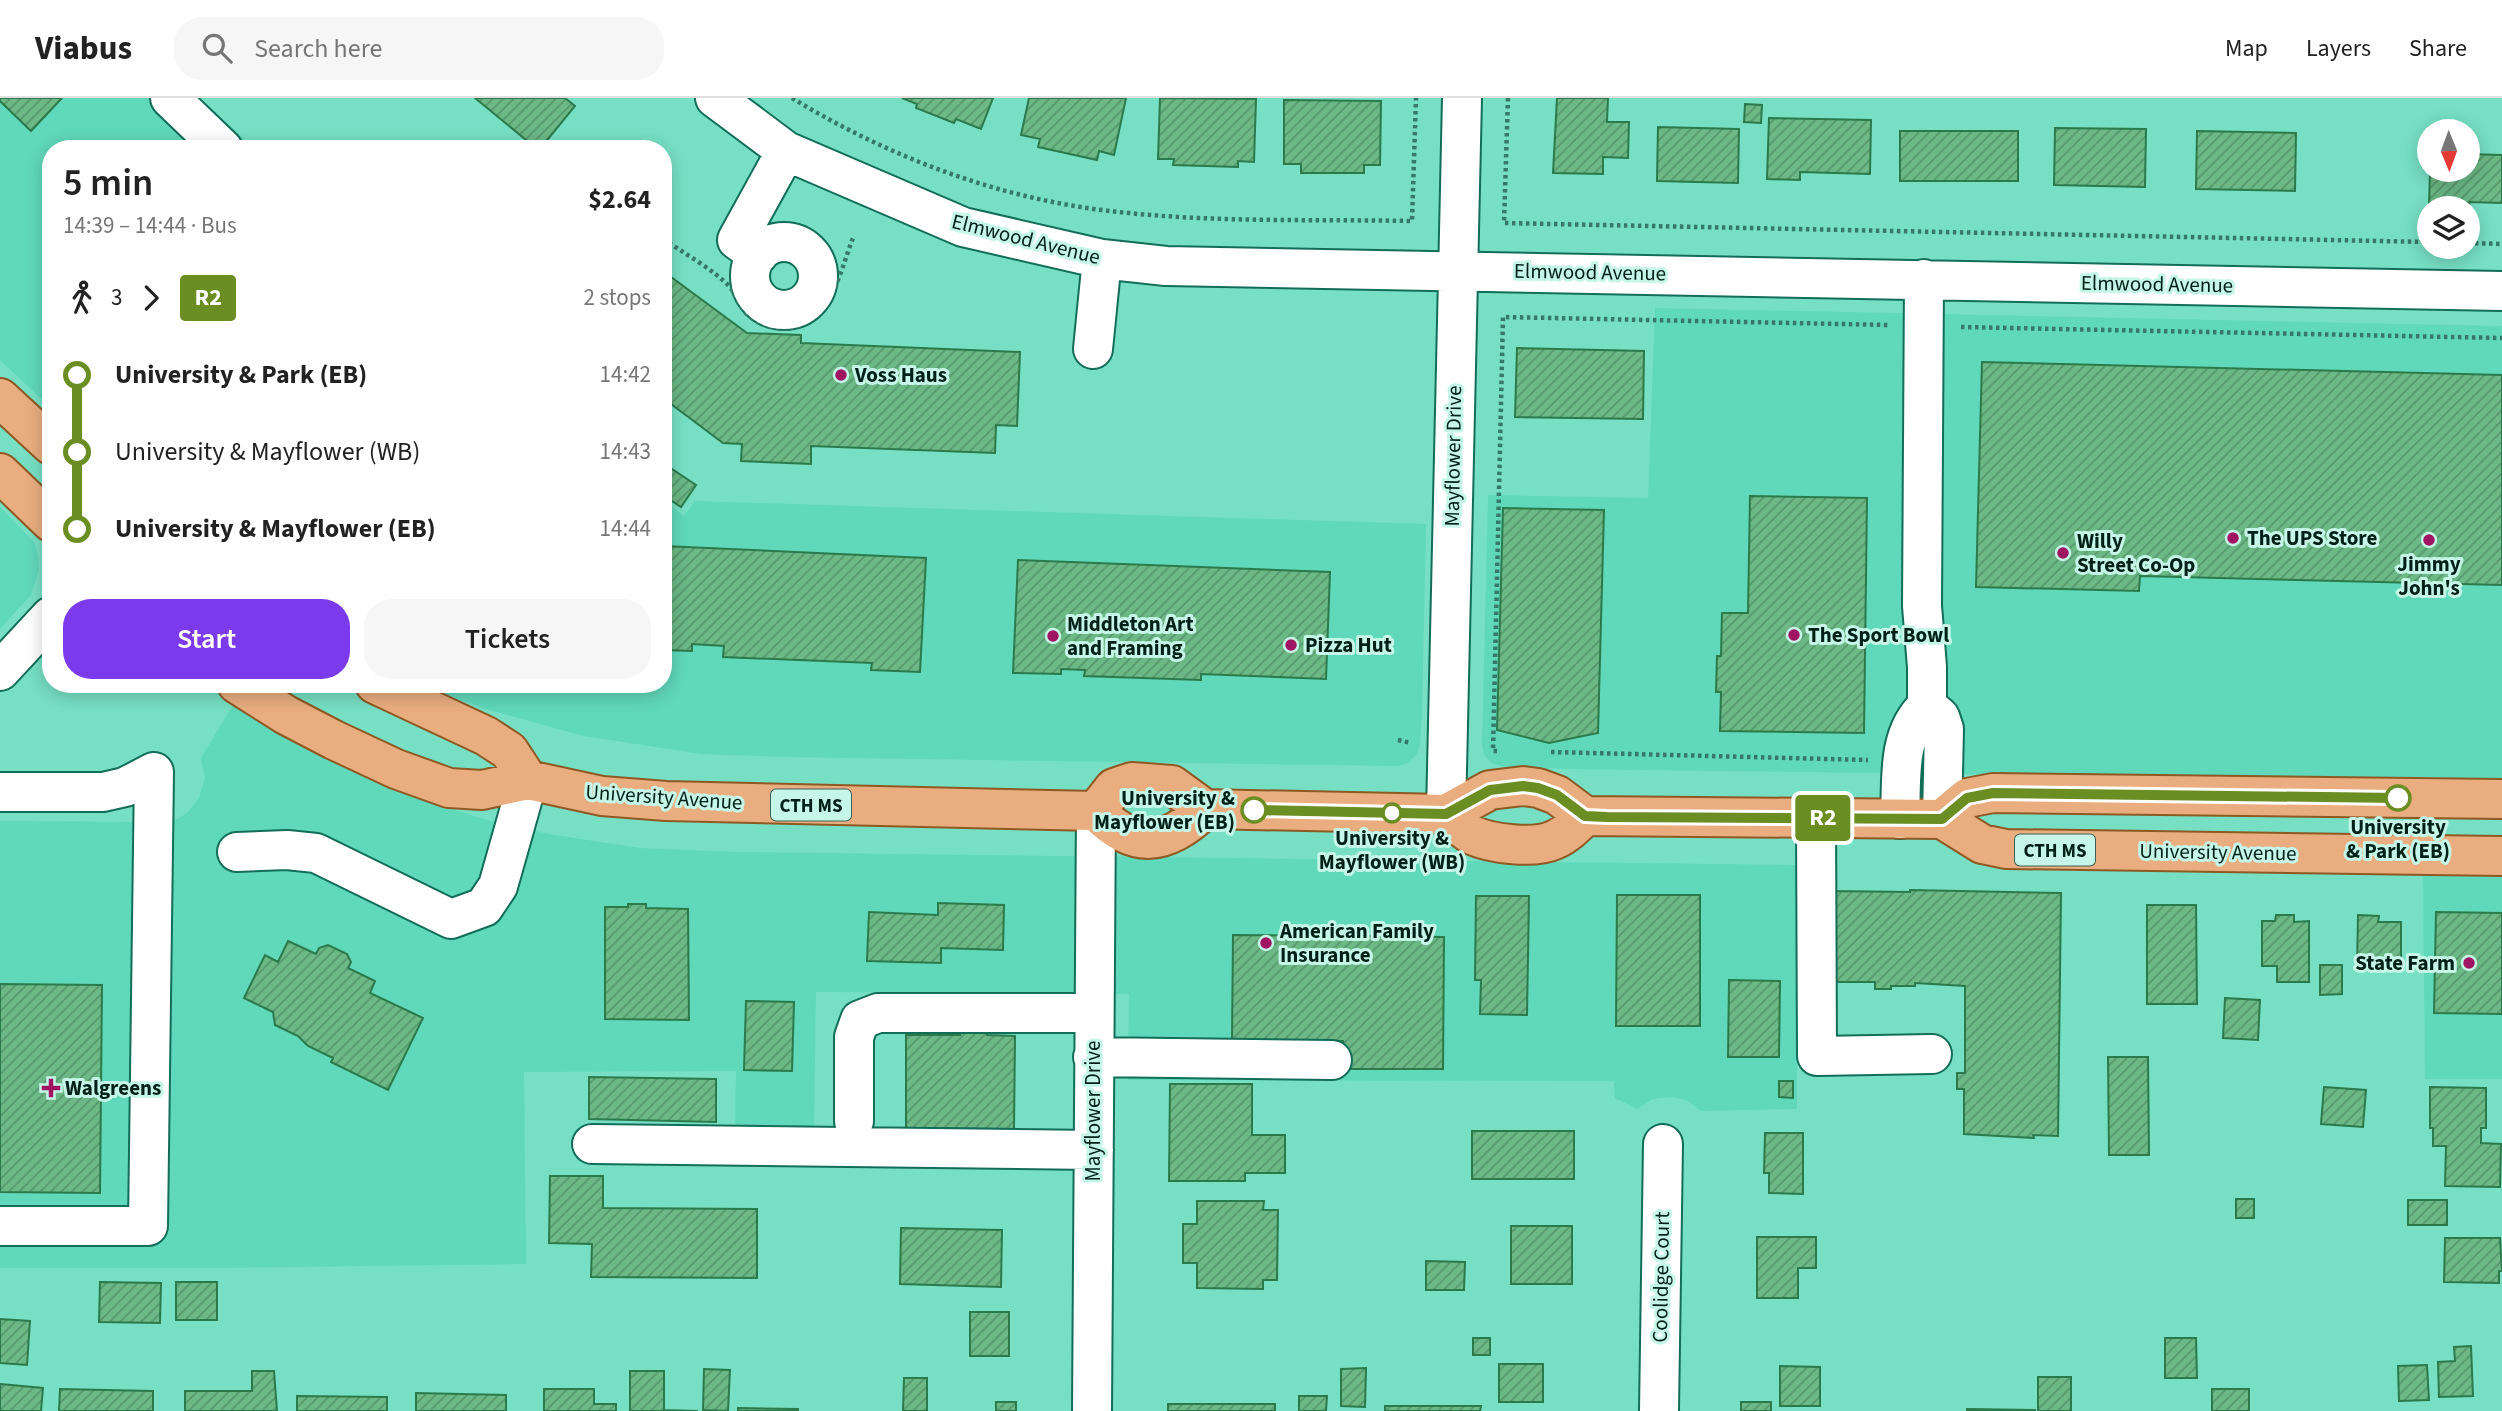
<!DOCTYPE html>
<html lang="en">
<head>
<meta charset="utf-8">
<style>
  body { margin:0; font-family:"Source Sans 3",sans-serif; background:#f6f6f6; color:#222; height:100vh; display:flex; flex-direction:column; font-size:26px; white-space:nowrap }
  * { box-sizing:border-box; margin:0 }
  p { font-size:23px; color:#767676 }
  .icon { flex:none; width:38px; height:38px; fill:none; stroke:currentColor; stroke-width:2; stroke-linecap:round; stroke-linejoin:round }
  .map { position:relative; flex:1; overflow:hidden }
  .details { position:absolute; left:42px; top:42px; width:630px; height:553px; display:flex; flex-direction:column; background:#fff; border-radius:28px; box-shadow:0 4px 18px #0003 }
  .details>* { flex:none }
  .badge { padding:0 14px; border-radius:5px; font-size:24px; line-height:46px }
  .needle { width:46px; rotate:179deg }
  .tools { position:absolute; left:2417px; top:21px; display:grid; gap:14px }
  .tools a { display:grid; place-items:center; width:63px; height:63px; border-radius:50%; background:#fff; box-shadow:0 4px 18px #0003; font-size:35px }
  .map>.badge { position:absolute; translate:-50% -50%; box-shadow:0 0 0 4px #fff }
  .legs { display:flex; align-items:center; gap:10px; height:77px; padding:0 21px; font-size:23px }
  .legs p { margin-inline-start:auto }
  .overview { display:flex; align-items:center; justify-content:space-between; height:119px; padding:0 21px }
  h1 { font-size:38px; font-weight:600; line-height:52px }
  .action { display:flex; gap:14px; margin-top:auto; padding:14px 21px }
  .action a { flex:1; height:80px; border-radius:28px; background:#7c3aed; color:#fff; font-size:28px; font-weight:600; line-height:80px; text-align:center }
  .action a+a { background:#f6f6f6; color:#222 }
  ul { padding:0 21px; list-style:none }
  li { display:flex; align-items:center; gap:24px; height:77px; font-size:26px }
  li i { display:grid; place-items:center; width:10px; height:100%; margin:0 9px; background:currentColor }
  li i::after { content:''; width:18px; height:18px; margin:-9px; border:5px solid; border-radius:50%; background:#fff }
  li p { margin-inline-start:auto }
  li:first-child i { background:linear-gradient(#0000 50%,currentColor 0) }
  li:last-child i { background:linear-gradient(currentColor 50%,#0000 0) }
  header { display:flex; align-items:center; gap:42px; box-sizing:border-box; height:98px; padding:0 35px; background:#fff; border-bottom:2px solid #e0e0e0 }
  header strong { font-size:33px }
  nav { display:flex; gap:38px; margin-inline-start:auto; font-size:24px }
  .search { width:490px; height:63px; background:#f6f6f6; display:flex; align-items:center; gap:18px; box-sizing:border-box; padding:0 24px; border-radius:28px; color:#767676; font-size:26px }
  .map>svg:first-child { display:block }
</style>
</head>
<body>
<header>
<strong>Viabus</strong>
<div class="search"><svg class="icon" aria-label="search" viewBox="0 0 24 24"><circle cx="10" cy="10" r="6"/><path d="M15 15l6 6"/></svg>Search here</div>
<nav><a>Map</a><a>Layers</a><a>Share</a></nav>
</header>
<div class="map">
<svg width="2502" height="1313" viewBox="0 0 2502 1313">
  <defs>
    <pattern id="building-hatch" width="6" height="6" patternUnits="userSpaceOnUse" patternTransform="scale(1.75)"><rect width="6" height="6" fill="#6cb986"/><path d="M-1 1l2-2M0 6l6-6M5 7l2-2" fill="none" stroke="#56966d"/></pattern>
  </defs>
  <rect width="100%" height="100%" fill="#77e0c4"/>
  <path fill="#60d8ba" d="M0,0H200L255,51H51V310L0,262Z
    M1655,210L2502,228V683L1638,672L1511,670L1493,666L1484,657L1482,648L1488,397L1648,400Z
    M663,402L684,418L695,403L1426,426L1422,615L1420,647L1417,656L1408,665L1398,668L783,659L701,656L584,638L482,610L418,586H663Z
    M0,409L34,444L38,457L39,472L31,497L0,531Z
    M233,607L286,639L342,668L441,708L487,722L549,736L639,750L737,754L1797,767V1011L1701,1013L1686,1002L1670,999L1653,1001L1637,1011L1615,1000L1614,983L1128,982L1129,896L816,894L814,1032L735,1031L736,973L524,974L526,1166L215,1170H0V723L156,724L178,721L188,714L199,700L205,680L201,660Z
    M2423,775L2502,777V981H2425Z"/>
  <path fill="url(#building-hatch)" stroke="#2b7a4b" stroke-width="2" d="M0,0H62L31,33L0,3Z
    M475,0H565L575,8L540,51H537Z
    M902,0H993L981,31L956,21L954,25L916,10L917,6Z
    M1029,0H1126L1114,57L1099,53L1097,62L1038,49L1040,41L1021,37Z
    M1160,0L1256,1L1254,64L1238,63V69L1173,67L1174,61H1158Z
    M1557,0H1608L1607,24H1629L1628,60L1603,59V76L1553,75Z
    M1284,2L1381,3L1380,67H1364V75H1301V66H1284Z
    M1745,6L1762,7L1761,25L1744,24Z
    M1769,20L1871,22L1870,76L1800,74V82L1767,81Z
    M1658,29L1739,31L1738,85L1657,83Z
    M2055,30L2146,31L2145,89L2054,87Z
    M1900,33H2018V83H1900Z
    M2197,33L2296,35L2295,93L2196,91Z
    M2468,56L2502,57V105L2469,104L2470,110L2429,109L2430,72H2468Z
    M663,173L747,235L801,237V245L1020,254L1017,328L996,327L995,355L811,348V366L741,363L742,346L723,345L663,300Z
    M1517,250L1644,253L1643,321L1515,319Z
    M1982,264L2502,277V487L2140,478L2139,493L1976,489Z
    M663,365L696,387L681,409L663,397Z
    M1750,398L1867,400L1864,635L1720,633L1721,594H1716L1717,558H1721L1722,515H1748Z
    M1503,410L1604,412L1598,635L1549,645L1497,632Z
    M663,448L926,460L920,574L871,572L872,565L723,559L724,548L692,546V553L663,552Z
    M1018,462L1330,474L1326,581L1201,576V582L1084,578L1085,572L1061,571V576L1013,575Z
    M1910,792L2061,795L2058,1038L2033,1037L2034,1040L1964,1036V991H1957V975H1965V888L1915,885V888H1891V891H1875V884H1828L1829,793L1910,794Z
    M1617,797H1700V928H1616Z
    M1476,798H1529L1527,917L1480,916L1481,882H1475Z
    M938,805L1004,807L1003,852L941,850V865L867,863L869,814L938,817Z
    M628,806H646V810L688,811L689,922L605,921V809H628Z
    M2147,807H2196L2197,906H2147Z
    M2436,814L2502,815V916L2434,915Z
    M2276,817H2294V824L2309,823V884H2277V868H2262V823H2275Z
    M2358,817L2379,818L2378,824H2401V871L2357,870Z
    M1233,837L1444,839L1443,971H1342L1343,943L1232,942Z
    M288,843L316,856L319,850L328,847L347,856L351,864L348,870L375,883L370,895L423,920L388,992L331,964L333,960L308,948L298,938L275,927L273,914L244,900L265,857L278,864Z
    M2320,867H2342V896L2320,897Z
    M1729,882L1780,883L1779,959H1728Z
    M0,886L102,887L100,1095L0,1094Z
    M2225,900L2260,902L2258,942L2223,940Z
    M746,903L794,904L792,973L744,972Z
    M960,932H987V937L1015,938L1014,1031L906,1030V937H960Z
    M2108,959H2148L2149,1057H2109Z
    M589,979L716,981V1024L589,1021Z
    M1779,983H1793V1000L1779,999Z
    M1170,986H1252V1037H1285V1075H1245V1083H1169Z
    M2324,989L2366,992L2363,1029L2321,1026Z
    M2430,989L2486,990V1030H2481V1045L2501,1046L2500,1089L2445,1088L2446,1048H2433V1030H2430Z
    M1472,1033H1574V1081H1472Z
    M1765,1035H1803V1096L1769,1095V1075H1764Z
    M550,1078H603V1110L757,1111V1180L591,1179L592,1146L549,1145Z
    M2236,1101H2254V1120H2236Z
    M2408,1102H2447V1127H2408Z
    M1197,1103H1264L1263,1112H1278L1277,1182H1263V1191L1197,1190V1165H1183V1126H1197Z
    M1511,1128H1572V1186H1511Z
    M901,1130L1002,1132L1001,1189L900,1186Z
    M1757,1139H1816V1170H1798V1200H1757Z
    M2445,1140H2500L2502,1173H2499V1185L2444,1184Z
    M1426,1163L1465,1164L1464,1192H1426Z
    M100,1184L161,1185L160,1225L99,1224Z
    M176,1184H217V1222H176Z
    M970,1214H1009V1258H970Z
    M0,1221L30,1223L27,1267L0,1265Z
    M1473,1240H1490V1257H1473Z
    M2165,1240H2196L2197,1280H2165Z
    M2471,1248L2473,1298L2439,1299L2438,1264L2455,1263L2454,1249Z
    M1499,1266H1543V1304H1499Z
    M2427,1267L2429,1302L2399,1303L2398,1268Z
    M1780,1268L1820,1269V1308H1780Z
    M1366,1270L1365,1309L1341,1308V1271Z
    M704,1271L730,1272L728,1313L703,1312Z
    M252,1273H274L277,1313H185V1293H252Z
    M630,1273H664V1312L698,1313H630Z
    M2038,1279H2071V1313H2038Z
    M2038,1279H2071V1313H2038Z
    M904,1280H927V1313H903Z
    M0,1286L43,1290L41,1313H0Z
    M60,1291L153,1293V1313H59Z
    M544,1291H594V1306H616V1313H544Z
    M2212,1291H2249V1313H2212Z
    M416,1295L506,1297V1313H416Z
    M297,1298L387,1299V1313H297Z
    M1299,1298H1327L1326,1313H1299Z
    M996,1304H1016V1313H996Z
    M1741,1304H1771V1313H1741Z
    M1168,1306H1275V1313H1168Z
    M1385,1308H1481L1480,1313H1385Z
    M738,1310L798,1311V1313H738Z
    M1967,1311L2035,1312V1313H1967Z
    M1967,1311L2035,1312V1313H1967Z"/>
  <g fill="none" stroke-linecap="round" stroke-linejoin="round">
    <g stroke="#126d59" stroke-width="42">
      <path id="minor" d="M170,0L223,51
        M715,0L786,53L963,129L1102,161L1166,168L2502,193
        M750 178a34 34 0 1 1 68 0a34 34 0 1 1-68 0Z
        M758,157L737,142L786,53
        M1093,251L1102,161
        M0,573L51,518
        M1927,608L1940,619L1944,631L1942,721
        M0,694H103L125,689L154,674
        M1446,716L1462,0
        M1816,720L1817,958L1932,956
        M1900,721C1902,682 1896,636 1927,608V569L1922,508L1924,181
        M237,754L287,752L316,755L451,821L484,809L498,788L528,682
        M1093,959L1332,962
        M854,1023V939L860,922L878,915H1094
        M592,1046L1094,1052
        M0,1128H148L154,674
        M1092,1313L1096,713
        M1659,1313L1663,1046"/>
    </g>
    <g stroke="#8e5923" stroke-width="42">
      <path id="major" d="M0,300L51,347
        M0,375L51,424
        M237,586L286,617L334,642L396,671L449,690L482,692L528,682L602,698L666,703L1096,713C1134,753 1167,748 1205,711
        M375,586L486,638L509,653L528,682
        M1096,713L1114,690L1132,684L1172,687L1205,711L1446,716L1490,692L1523,688L1538,690L1557,697L1585,718
        M1446,716C1454,723 1462,731 1472,737C1491,746 1535,751 1554,742C1566,737 1576,727 1585,718L1942,721L1982,746L2006,751L2502,758
        M1942,721L1967,700L1993,695L2502,701"/>
    </g>
    <path stroke="#377968" stroke-width="4.5" stroke-dasharray="3.5 3.5" stroke-linecap="butt" d="M792,0C889,59 997,100 1110,113C1210,125 1312,121 1412,123L1416,0
      M1508,0L1504,125L2429,144
      M663,141C681,153 715,173 729,188C737,197 739,209 749,218C760,227 776,231 789,230C831,225 840,173 853,140
      M2468,145L2502,146
      M1961,229L2502,240
      M1398,642L1411,645
      M1497,653H1493L1503,219L1889,227
      M1551,654L1868,662"/>
    <use href="#minor" stroke="#fff" stroke-width="38"/>
    <use href="#major" stroke="#e9ad7f" stroke-width="38"/>
  </g>
  <g fill="none" stroke-linecap="round" stroke-linejoin="round">
    <g stroke="#fff" stroke-width="16">
      <path id="line-1" d="M1254,712L1446,716L1490,692L1523,688L1538,690L1557,697L1585,718L1607,719L1942,721L1967,700L1993,695L2398,700"/>
    </g>
    <use href="#line-1" stroke="#6b8e23" stroke-width="10"/>
  </g>
  <g fill="#9f1561" stroke="#c6f6e7" stroke-width="2.5">
    <circle cx="841" cy="277" r="7"/>
    <circle cx="2233" cy="440" r="7"/>
    <circle cx="2429" cy="442" r="7"/>
    <circle cx="2063" cy="455" r="7"/>
    <circle cx="1794" cy="537" r="7"/>
    <circle cx="1053" cy="538" r="7"/>
    <circle cx="1291" cy="547" r="7"/>
    <circle cx="1266" cy="845" r="7"/>
    <circle cx="2469" cy="865" r="7"/>
    <path d="M47.5 979.5h7v7h7v7h-7v7h-7v-7h-7v-7h7z"/>
  </g>
  <g fill="#fff" stroke="#6b8e23" stroke-width="3.5">
    <circle cx="2398" cy="700" r="12"/>
    <circle cx="1254" cy="712" r="12"/>
    <circle cx="1392" cy="715" r="9"/>
  </g>
  <g text-anchor="middle" stroke-width="6" stroke-linejoin="round" paint-order="stroke">
    <g fill="#c6f6e7" stroke="#3b6056" stroke-width="2">
      <rect x="771" y="691.5" width="80" height="31" rx="5"/>
      <rect x="2015" y="736.5" width="80" height="31" rx="5"/>
    </g>
    <g font-size="19" font-weight="bold" fill="#002018">
      <text x="811" y="714">CTH MS</text>
      <text x="2055" y="759">CTH MS</text>
    </g>
    <g font-size="21" fill="#002018" stroke="#c6f6e7">
      <text transform="translate(1026 141) rotate(14)" y="7">Elmwood Avenue</text>
      <text transform="translate(1590 174) rotate(1)" y="7">Elmwood Avenue</text>
      <text transform="translate(2157 186) rotate(1)" y="7">Elmwood Avenue</text>
      <text transform="translate(1453 358) rotate(-89)" y="7">Mayflower Drive</text>
      <text transform="translate(664 699) rotate(4)" y="7">University Avenue</text>
      <text transform="translate(2218 754) rotate(1)" y="7">University Avenue</text>
      <text transform="translate(1093 1013) rotate(-90)" y="7">Mayflower Drive</text>
      <text transform="translate(1661 1179) rotate(-89)" y="7">Coolidge Court</text>
    </g>
    <g font-size="21" font-weight="bold" fill="#002018" stroke="#c6f6e7" text-anchor="start">
      <text x="855" y="284">Voss Haus</text>
      <text x="2247" y="447">The UPS Store</text>
      <text x="2077" y="450">Willy<tspan x="2077" dy="24">Street Co-Op</tspan></text>
      <text x="2429" y="473" text-anchor="middle">Jimmy<tspan x="2429" dy="24">John's</tspan></text>
      <text x="1067" y="533">Middleton Art<tspan x="1067" dy="24">and Framing</tspan></text>
      <text x="1808" y="544">The Sport Bowl</text>
      <text x="1305" y="554">Pizza Hut</text>
      <text x="1280" y="840">American Family<tspan x="1280" dy="24">Insurance</tspan></text>
      <text x="2455" y="872" text-anchor="end">State Farm</text>
      <text x="65" y="997">Walgreens</text>
    </g>
    <g font-size="21" font-weight="bold" fill="#002018" stroke="#c6f6e7">
      <text x="1235" y="707" text-anchor="end">University &amp;<tspan x="1235" dy="24">Mayflower (EB)</tspan></text>
      <text x="2398" y="736">University<tspan x="2398" dy="24">&amp; Park (EB)</tspan></text>
      <text x="1392" y="747">University &amp;<tspan x="1392" dy="24">Mayflower (WB)</tspan></text>
    </g>
  </g>
</svg>
<div class="tools">
<a><svg class="needle" viewBox="-14 -14 28 28"><path d="M0-13l5 13h-10z" fill="#e53935"/><path d="M0 13l5-13h-10z" fill="#767676"/></svg></a>
<a><svg class="icon" aria-label="layers" viewBox="0 0 24 24"><path d="M12 4l9 5-9 5-9-5zM3 14l9 5 9-5"/></svg></a>
</div>
<b class="badge" style="left:1823px;top:720px;background:#6b8e23;color:#fff">R2</b>
<section class="details">
<div class="overview"><div><h1>5 min</h1><p>14:39 – 14:44 · Bus</p></div><b>$2.64</b></div>
<div class="legs"><svg class="icon" aria-label="walk" viewBox="0 0 24 24"><circle cx="13" cy="4" r="2"/><path d="M13 8l-2 6 4 7M11 14l-3 7M7 12l3-4h3l4 4"/></svg>3<svg class="icon" aria-label="forward" viewBox="0 0 24 24"><path d="M9 5l7 7-7 7"/></svg><b class="badge" style="background:#6b8e23;color:#fff">R2</b><p>2 stops</p></div>
<ul>
<li><i style="color:#6b8e23"></i><b>University &amp; Park (EB)</b><p>14:42</p></li>
<li><i style="color:#6b8e23"></i><span>University &amp; Mayflower (WB)</span><p>14:43</p></li>
<li><i style="color:#6b8e23"></i><b>University &amp; Mayflower (EB)</b><p>14:44</p></li>
</ul>
<div class="action"><a>Start</a><a>Tickets</a></div>
</section>
</div>
</body>
</html>
